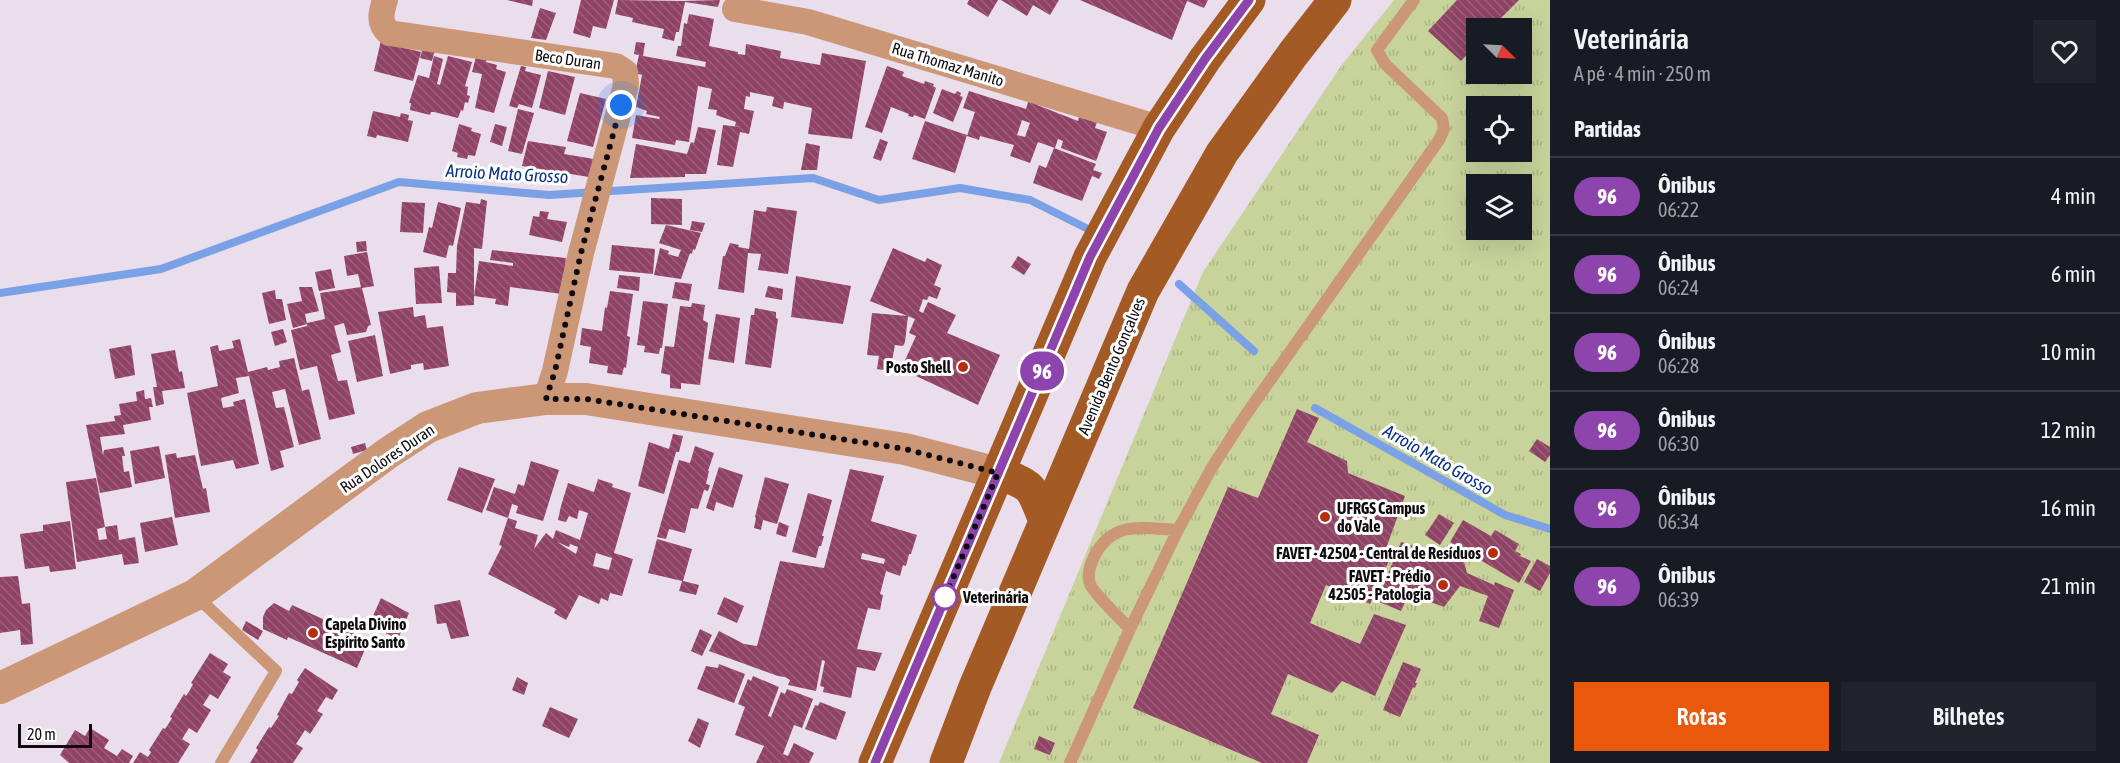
<!DOCTYPE html>
<html lang="pt">
<head>
<meta charset="utf-8">
<style>
  body { margin:0; font-family:"Asap Condensed",sans-serif; background:#20242c; color:#f1f3f6; height:100vh; display:flex; flex-direction:column; font-size:22px; white-space:nowrap }
  * { box-sizing:border-box; margin:0 }
  p { font-size:20px; color:#9ea1a6 }
  .icon { flex:none; width:33px; height:33px; fill:none; stroke:currentColor; stroke-width:2; stroke-linecap:round; stroke-linejoin:round }
  .map { position:relative; flex:1; overflow:hidden }
  .drawer { display:flex; flex-direction:column; background:#171b24; width:570px }
  .drawer>* { flex:none }
  .badge { padding:0 12px; border-radius:20px; font-size:21px; line-height:39px }
  .needle { width:39px; rotate:114deg }
  .tools { position:absolute; left:1466px; top:18px; display:grid; gap:12px }
  .tools a { display:grid; place-items:center; width:66px; height:66px; border-radius:0px; background:#171b24; box-shadow:0 6px 24px #0002; font-size:30px }
  .scale { position:absolute; left:18px; bottom:15px; width:74px; box-sizing:border-box; padding-left:6px; border:3px solid #0f0b0f; border-top:0; font-size:16px; line-height:21px; white-space:nowrap; color:#0f0b0f; -webkit-text-stroke:4px #fff; paint-order:stroke }
  .you { position:absolute; width:30px; height:30px; margin:-15px; border:4px solid #fff; border-radius:50%; background:#1a73e8; box-shadow:0 0 0 9px #1a73e833 }
  .map>.badge { position:absolute; translate:-50% -50%; box-shadow:0 0 0 3px #fff }
  h2 { padding:0 24px; font-size:22px; line-height:54px }
  .round { display:grid; place-items:center; flex:none; width:63px; height:63px; border-radius:0px; background:#20242c }
  .summary { display:flex; align-items:center; justify-content:space-between; height:102px; padding:0 24px }
  h1 { font-size:28px; font-weight:600; line-height:45px }
  .button { display:flex; gap:12px; margin-top:auto; padding:12px 24px }
  .button a { flex:1; height:69px; border-radius:0px; background:#ea580c; color:#fff; font-size:24px; font-weight:600; line-height:69px; text-align:center }
  .button a+a { background:#20242c; color:#f1f3f6 }
  ul { padding:0; list-style:none }
  li { display:flex; align-items:center; gap:18px; height:78px; padding:0 24px; border-top:2px solid #363941 }
  li div { flex:1 }
  li b { display:block; font-size:22px }
  li em { font-style:normal }
  li .badge { min-width:66px; font-weight:700; text-align:center }
  main { display:flex; flex:1; min-height:0 }
  .map>svg:first-child { display:block }
</style>
</head>
<body>
<main>
<div class="map">
<svg width="1550" height="763" viewBox="0 0 1550 763">
  <defs>
    <pattern id="grass-tufts" width="24" height="20" patternUnits="userSpaceOnUse" patternTransform="scale(1.5)"><rect width="24" height="20" fill="#c8d39b"/><path d="M3 7l-1-3M5 7V3M7 7l1-3M15 17l-1-3M17 17v-4M19 17l1-3" fill="none" stroke="#abb484"/></pattern>
    <pattern id="building-back-hatch" width="6" height="6" patternUnits="userSpaceOnUse" patternTransform="scale(1.5)"><rect width="6" height="6" fill="#914365"/><path d="M-1 5l2 2M0 0l6 6M5-1l2 2" fill="none" stroke="#9a607a"/></pattern>
  </defs>
  <rect width="100%" height="100%" fill="#eaddec"/>
  <path fill="url(#grass-tufts)" fill-rule="evenodd" d="M1394,0H1550V763H999L1203,272L1341,66ZM1476,28H1521V74H1476ZM1476,106H1521V152H1476ZM1476,184H1521V230H1476Z"/>
  <g fill="none" stroke-linecap="round" stroke-linejoin="round">
    <path stroke="#7aa0e6" stroke-width="8" d="M1179,284L1254,351
      M0,293L161,269L399,182L549,195L813,178L879,200L960,188L1030,200L1088,229
      M1315,408L1505,515L1550,529"/>
  </g>
  <path fill="url(#building-back-hatch)" fill-rule="evenodd" d="M507,0H533L532,6Z
    M581,0H614L606,29L593,26L590,38L573,33Z
    M618,0L682,1L720,0L718,7L685,2L679,32H676L674,41L662,38L664,29L632,22L633,18L615,14Z
    M969,0H998L988,17L967,4Z
    M1001,0H1059L1050,15L1033,5L1027,16Z
    M1080,0H1208L1204,8L1187,1L1172,40Z
    M1457,0H1519L1501,18L1512,28H1476V45L1461,61L1428,31Z
    M540,8L556,13L546,40L531,38Z
    M689,14L714,19L709,46L738,52V54L745,55L746,44L781,51L780,58L820,65L822,53L866,61L852,139L808,134L812,108L784,102L783,109L772,106L774,97L750,92V97L746,96L744,109L754,111L749,134L740,132L733,167L717,165L723,125L741,127L735,126L736,122L716,115L717,110L708,109L712,89L698,86L689,142L676,140L675,145L632,138L636,115L659,119L660,117L646,114L647,111L636,107L642,75L635,73L639,55L634,54L636,42L645,43L643,56L705,67L706,62L676,56L678,46H681L684,23L687,24Z
    M382,36L388,44L421,52L413,81L374,71Z
    M425,40L437,42L432,61L420,58Z
    M478,49L489,50L486,62L497,65L496,69L506,72L494,113L475,108L482,74L472,72Z
    M434,56L443,59L437,84L440,85L448,56L472,62L465,86L468,87L467,95L470,96L468,103L465,102L463,111L461,110L458,118L434,112H431L430,115L410,110L411,103H409L418,75L429,78Z
    M521,66L526,67L525,71L541,75L532,108L519,104L517,108L509,106Z
    M887,66L904,72L902,76L924,84L925,81L934,84L933,86L936,88L925,119L914,115L913,117L908,116L909,114L891,107L882,133L865,127Z
    M548,71L575,77L565,115L539,108Z
    M942,89L955,94L957,91L961,93L960,96L963,97L953,122L933,113Z
    M969,91L1026,109L1029,99L1039,103L1037,105L1078,121L1080,113L1098,119L1095,128L1107,132L1096,161L1061,148L1063,141L1058,139L1055,148L1038,142L1030,163L1010,156L1014,145L980,136L979,140L967,136L975,112L963,108ZM1022,120L1030,123L1025,137L1017,135Z
    M580,93L606,99L593,147L567,141Z
    M518,109L534,113L522,154L508,151Z
    M373,111L400,117L401,113L409,115L408,120L413,121L408,142L377,135L376,138L367,136Z
    M925,121L967,135L955,173L912,159Z
    M459,124L472,128L471,131L481,134L475,156L468,155L467,159L457,157L458,153L452,151Z
    M495,124L507,127L502,146L490,142Z
    M698,127L716,130L706,174H685V177L630,178L636,144L687,154L691,142L694,143Z
    M880,139L888,142L881,161L873,158Z
    M528,141L566,147L564,154L600,160L595,178L522,166Z
    M806,143L820,146L817,170H801Z
    M1054,148L1096,164L1093,170L1102,173L1099,179L1092,176L1082,201L1033,183L1039,165L1046,168Z
    M651,198L682,199V225L651,224Z
    M481,199L487,201L482,249L474,248V305L456,306V293L447,292L448,273H456L457,246L466,202L480,204Z
    M402,202L425,203L423,233L400,232Z
    M438,202L461,208L453,246L449,245L446,258L423,252L429,227L432,228Z
    M767,207L797,211L788,274L758,270L761,254L748,253L744,293L718,289L723,256H725L730,243L739,245L738,247L749,249L754,210L766,212Z
    M540,211L549,212L547,219L567,222L562,242L529,235L533,216L539,217Z
    M692,221L705,223L702,232L690,230Z
    M666,225L701,233L695,250L693,249L692,254L690,253L681,279L654,275L660,248L669,251L668,254L678,257L681,250L659,243Z
    M366,241L367,251L357,252L356,242Z
    M612,245L655,249L653,274L609,270Z
    M893,248L925,262L927,258L942,265L934,285L941,288L937,299L929,296L927,300L923,299L919,311L923,313L928,302L956,315L947,333L1000,355L978,405L901,369L916,336L909,333L915,319L870,301Z
    M492,250L566,258L562,294L510,287L508,306L495,304L496,299L474,296L479,261L513,266V263L490,260Z
    M367,252L374,286L362,288L371,325L368,326L366,332L347,335L344,323L334,326L341,352L331,355L338,381L347,380L355,414L329,420L317,366L300,370L291,330L307,326V323L325,319L320,293L361,287L358,274L347,276L344,256Z
    M1018,256L1031,264L1024,275L1011,267Z
    M439,266L442,303L416,304L414,268Z
    M331,269L335,288L319,291L315,272Z
    M619,275L640,277L639,291L617,288Z
    M796,276L851,286L843,324L791,317Z
    M675,282L692,284L689,301L672,298Z
    M768,286L783,289L782,300L765,297Z
    M299,287H312L319,311L305,314L307,324L293,328L287,304L302,301Z
    M275,290L276,299H282L286,320L269,324L262,293Z
    M610,291L633,294L627,336L630,337L626,368L624,367L622,375L607,373L608,366L589,363L591,347L580,345L582,328L602,331L605,307L607,308Z
    M643,301L668,304L662,348H660L659,354L644,352L645,346L637,345Z
    M692,303L705,305L703,320L708,323L700,385L681,383V389L670,388V375L661,373L665,346L674,347L680,306L691,307Z
    M413,307L414,317L425,315L427,328L443,326L449,366L424,370L423,363L411,365V369L390,374L378,312Z
    M755,308L776,312V318L778,319L771,368L745,364L751,315H754Z
    M872,313L908,316L905,342L903,346L895,345L890,371L877,369L879,356L867,355Z
    M716,314L740,318L734,363L708,359Z
    M283,329L287,342L275,346L271,332Z
    M375,335L383,376L357,382L348,341Z
    M240,339L248,372L267,367L268,370L280,367L279,361L294,358L302,391L309,389L321,439L299,445L285,389L272,392L276,408L284,407L294,447L280,451L284,467L271,471L249,376L236,378L239,393L221,398L223,408L234,406L233,402L245,399L259,464L236,469L233,460L201,466L187,393L218,386L210,347L218,345L219,351L234,348L232,341Z
    M131,345L135,375L115,379L109,349Z
    M175,350L179,372L182,371L185,388L162,391L164,404L156,406L153,387H157L151,354Z
    M144,390L145,399L151,398L153,407H149L151,420L123,425L125,434L100,437L103,455L104,450L123,447L125,456H122L124,472L129,471L132,487L100,493L86,425L115,421L114,416L121,415L119,404L137,401L136,392Z
    M1297,409L1319,418L1307,442L1347,461L1348,473L1405,496L1384,554L1391,556L1370,604L1326,585L1310,623L1360,644L1374,614L1406,625L1375,696L1342,681L1332,693L1288,674L1271,714L1319,735L1307,763H1262L1133,708L1228,487L1258,498Z
    M673,434L683,436L679,452H676L664,494L638,486L649,442L669,449Z
    M1537,439L1550,447V455L1545,462L1529,451Z
    M365,443L367,450L353,454L351,447Z
    M159,446L165,478L135,484L130,451Z
    M695,446L714,453L708,471H709L706,484L710,485L708,491L704,490L698,509L691,508L685,533L669,529L666,539L657,537L679,460L690,463Z
    M176,453L177,458L195,455L203,489L206,488L210,512L175,518L165,455Z
    M531,461L559,470L543,521L516,513L518,506L512,504L508,518L486,510L494,487L515,494L518,484L524,486Z
    M459,467L495,479L482,513L447,500Z
    M719,467L743,475L733,508L716,502L714,511L706,508Z
    M850,469L884,476L871,521L917,535L911,554H909L906,566L903,565L900,576L886,571L880,594L883,595L880,610L868,608L857,649L882,653L875,671L857,667L851,698L823,692L824,687L820,686L825,661L822,660L816,691L788,685L790,680L785,677L778,676L709,651L719,631L744,644L757,646L780,561L824,568ZM862,553L885,559L884,564L861,559Z
    M765,477L789,484L777,524L763,520L761,530L754,528L756,518L755,517Z
    M96,478L105,527L97,529L99,540L107,539L105,527L117,525L119,540L135,537L139,563L124,565L122,554L77,562L66,482Z
    M598,479L613,484L612,487L631,493L614,553L633,559L622,596L610,593L608,601L601,598L599,604L579,595L566,620L554,613L556,609L488,574L502,546L499,545L508,518L517,521L515,528L538,535L534,549L546,533L553,539L556,530L580,540L588,513L579,510L577,519L569,516L566,522L558,520L561,506L568,483L594,492ZM557,542L569,547L570,544L578,547L576,554ZM596,553L612,558L609,570L593,566Z
    M808,493L832,500L822,536H824L821,546H819L816,558L792,552Z
    M1439,514L1454,523L1440,545L1425,535Z
    M172,517L178,545L145,552L140,523Z
    M1463,520L1491,536L1495,530L1519,544L1515,551L1521,554L1520,556L1531,561L1519,583L1450,542Z
    M70,521L76,569L50,572L49,566L25,569L20,534L43,531V525Z
    M779,522L789,526L786,537L776,534Z
    M657,539L692,549L683,581L699,585L696,595L679,591L682,581L648,573Z
    M1401,542L1464,562L1467,573L1494,585L1495,582L1514,590L1499,628L1479,621L1488,596L1460,586L1444,607L1417,597L1407,598L1401,611L1377,601Z
    M1537,559L1550,566V573L1540,591L1524,582Z
    M18,576L22,604L30,603L33,644L21,645L20,630L0,633V577Z
    M724,597L744,606L737,623L717,614Z
    M381,598L409,613L398,639L369,625Z
    M460,600L469,636L451,639L446,623L437,624L434,605Z
    M274,603L289,611L292,605L369,640L357,668L288,637L287,640L263,629V617L266,610Z
    M246,621L263,631L258,640L242,630Z
    M700,629L712,635L702,656L691,651Z
    M210,653L228,664L223,672L231,677L218,699L210,694L203,705L211,710L197,733L189,728L182,739L190,744L178,763H133L140,752L148,757L151,752L149,750L163,728L165,729L169,723L172,718L170,717L184,694L186,696L190,690L193,684L191,683Z
    M1403,662L1421,669L1415,683H1417L1415,688L1413,687L1400,717L1383,710Z
    M719,664L745,674L734,703L697,689L706,666L718,668Z
    M305,668L338,690L332,700L326,697L317,711L323,714L310,734L305,730L300,738L296,744L303,748L293,763H250L258,750L256,748L269,727L271,728L279,716L277,715L289,693L292,694L299,682L297,680Z
    M753,676L779,687L768,716L771,717L781,692L785,694L787,689L813,699L802,728L794,725L783,754L788,756L794,743L814,753L809,763H756L764,746L735,735L745,707L738,704L748,679L751,681Z
    M517,677L528,683L524,695L512,690Z
    M820,702L846,712L836,740L805,729L815,705L818,706Z
    M550,707L578,719L569,738L542,726Z
    M698,718L709,723L700,748L688,741Z
    M90,728L109,740L104,748L117,756L122,749L133,756L129,763H69L60,755L75,730L85,736Z
    M1039,736L1055,743L1050,755L1034,749Z"/>
  <g fill="none" stroke-linecap="round" stroke-linejoin="round">
    <path stroke="#cb9777" stroke-width="12" d="M196,596L276,671L221,763
      M1130,629C1122,620 1093,593 1090,584C1087,575 1090,565 1094,557C1112,520 1143,528 1178,530
      M1070,763L1130,629L1178,530L1211,469L1245,416L1439,140L1444,129L1442,118L1385,64L1377,50L1414,0"/>
    <path stroke="#cb9777" stroke-width="26" d="M385,0C381,13 378,23 389,33L616,66L625,72L626,85L581,253L555,371L546,399
      M735,9L808,22L1159,128"/>
    <path stroke="#cb9777" stroke-width="32" d="M0,688L195,595L388,453L428,427L477,408L546,399H586L905,449L998,473"/>
    <path stroke="#a45a25" stroke-width="33" d="M998,473C1034,486 1031,486 1045,521
      M875,763L1090,257L1159,128L1205,59L1249,0
      M946,763L975,687L1143,291L1222,153L1293,54L1335,0"/>
  </g>
  <g fill="none" stroke-linecap="round" stroke-linejoin="round">
    <g stroke="#fff" stroke-width="14">
      <path id="line" d="M875,763L1090,257L1159,128L1205,59L1249,0"/>
    </g>
    <use href="#line" stroke="#8e44ad" stroke-width="9"/>
    <path stroke="#0f0b0f" stroke-width="6" stroke-dasharray="0 10.8" d="M621,105L581,253L555,371L546,399H586L905,449L998,473L945,597"/>
  </g>
  <g fill="#b82d0a" stroke="#fff" stroke-width="2">
    <circle cx="963" cy="367" r="6"/>
    <circle cx="1325" cy="517" r="6"/>
    <circle cx="1493" cy="553" r="6"/>
    <circle cx="1443" cy="585" r="6"/>
    <circle cx="313" cy="633" r="6"/>
  </g>
  <circle fill="#fff" stroke="#8e44ad" stroke-width="3" cx="945" cy="597" r="12"/>
  <g text-anchor="middle" stroke-width="6" stroke-linejoin="round" paint-order="stroke">
    <g font-size="16" fill="#0f0b0f" stroke="#fff">
      <text transform="translate(568 59) rotate(8)" y="6">Beco Duran</text>
      <text transform="translate(948 64) rotate(17)" y="6">Rua Thomaz Manito</text>
      <text transform="translate(1111 366) rotate(-67)" y="6">Avenida Bento Gonçalves</text>
      <text transform="translate(387 458) rotate(-34)" y="6">Rua Dolores Duran</text>
    </g>
    <g font-size="16" font-weight="bold" fill="#0f0b0f" stroke="#fff" text-anchor="end">
      <text x="951" y="373">Posto Shell</text>
      <text x="1337" y="514" text-anchor="start">UFRGS Campus<tspan x="1337" dy="18">do Vale</tspan></text>
      <text x="1481" y="559">FAVET - 42504 - Central de Resíduos</text>
      <text x="1431" y="582">FAVET - Prédio<tspan x="1431" dy="18">42505 - Patologia</tspan></text>
      <text x="325" y="630" text-anchor="start">Capela Divino<tspan x="325" dy="18">Espírito Santo</tspan></text>
    </g>
    <g font-size="16" font-weight="bold" fill="#0f0b0f" stroke="#fff" text-anchor="start">
      <text x="963" y="603">Veterinária</text>
    </g>
    <g font-size="18" font-style="italic" fill="#0b3282" stroke="#fff">
      <text transform="translate(507 174) rotate(3)" y="6">Arroio Mato Grosso</text>
      <text transform="translate(1438 460) rotate(30)" y="6">Arroio Mato Grosso</text>
    </g>
  </g>
</svg>
<div class="tools">
<a><svg class="needle" viewBox="-14 -14 28 28"><path d="M0-13l5 13h-10z" fill="#e53935"/><path d="M0 13l5-13h-10z" fill="#9ea1a6"/></svg></a>
<a><svg class="icon" aria-label="locate" viewBox="0 0 24 24"><circle cx="12" cy="12" r="6"/><path d="M12 2v4M12 18v4M2 12h4M18 12h4"/></svg></a>
<a><svg class="icon" aria-label="layers" viewBox="0 0 24 24"><path d="M12 4l9 5-9 5-9-5zM3 14l9 5 9-5"/></svg></a>
</div>
<div class="scale">20 m</div>
<div class="you" style="left:621px;top:105px"></div>
<b class="badge" style="left:1042px;top:371px;background:#8e44ad;color:#fff">96</b>
</div>
<section class="drawer">
<div class="summary"><div><h1>Veterinária</h1><p>A pé · 4 min · 250 m</p></div><a class="round"><svg class="icon" aria-label="heart" viewBox="0 0 24 24"><path d="M12 20l-8-8c-3-5 5-10 8-4 3-6 11-1 8 4z"/></svg></a></div>
<h2>Partidas</h2>
<ul>
<li><span class="badge" style="background:#8e44ad;color:#fff">96</span><div><b>Ônibus</b><p>06:22</p></div><em>4 min</em></li>
<li><span class="badge" style="background:#8e44ad;color:#fff">96</span><div><b>Ônibus</b><p>06:24</p></div><em>6 min</em></li>
<li><span class="badge" style="background:#8e44ad;color:#fff">96</span><div><b>Ônibus</b><p>06:28</p></div><em>10 min</em></li>
<li><span class="badge" style="background:#8e44ad;color:#fff">96</span><div><b>Ônibus</b><p>06:30</p></div><em>12 min</em></li>
<li><span class="badge" style="background:#8e44ad;color:#fff">96</span><div><b>Ônibus</b><p>06:34</p></div><em>16 min</em></li>
<li><span class="badge" style="background:#8e44ad;color:#fff">96</span><div><b>Ônibus</b><p>06:39</p></div><em>21 min</em></li>
</ul>
<div class="button"><a>Rotas</a><a>Bilhetes</a></div>
</section>
</main>
</body>
</html>
